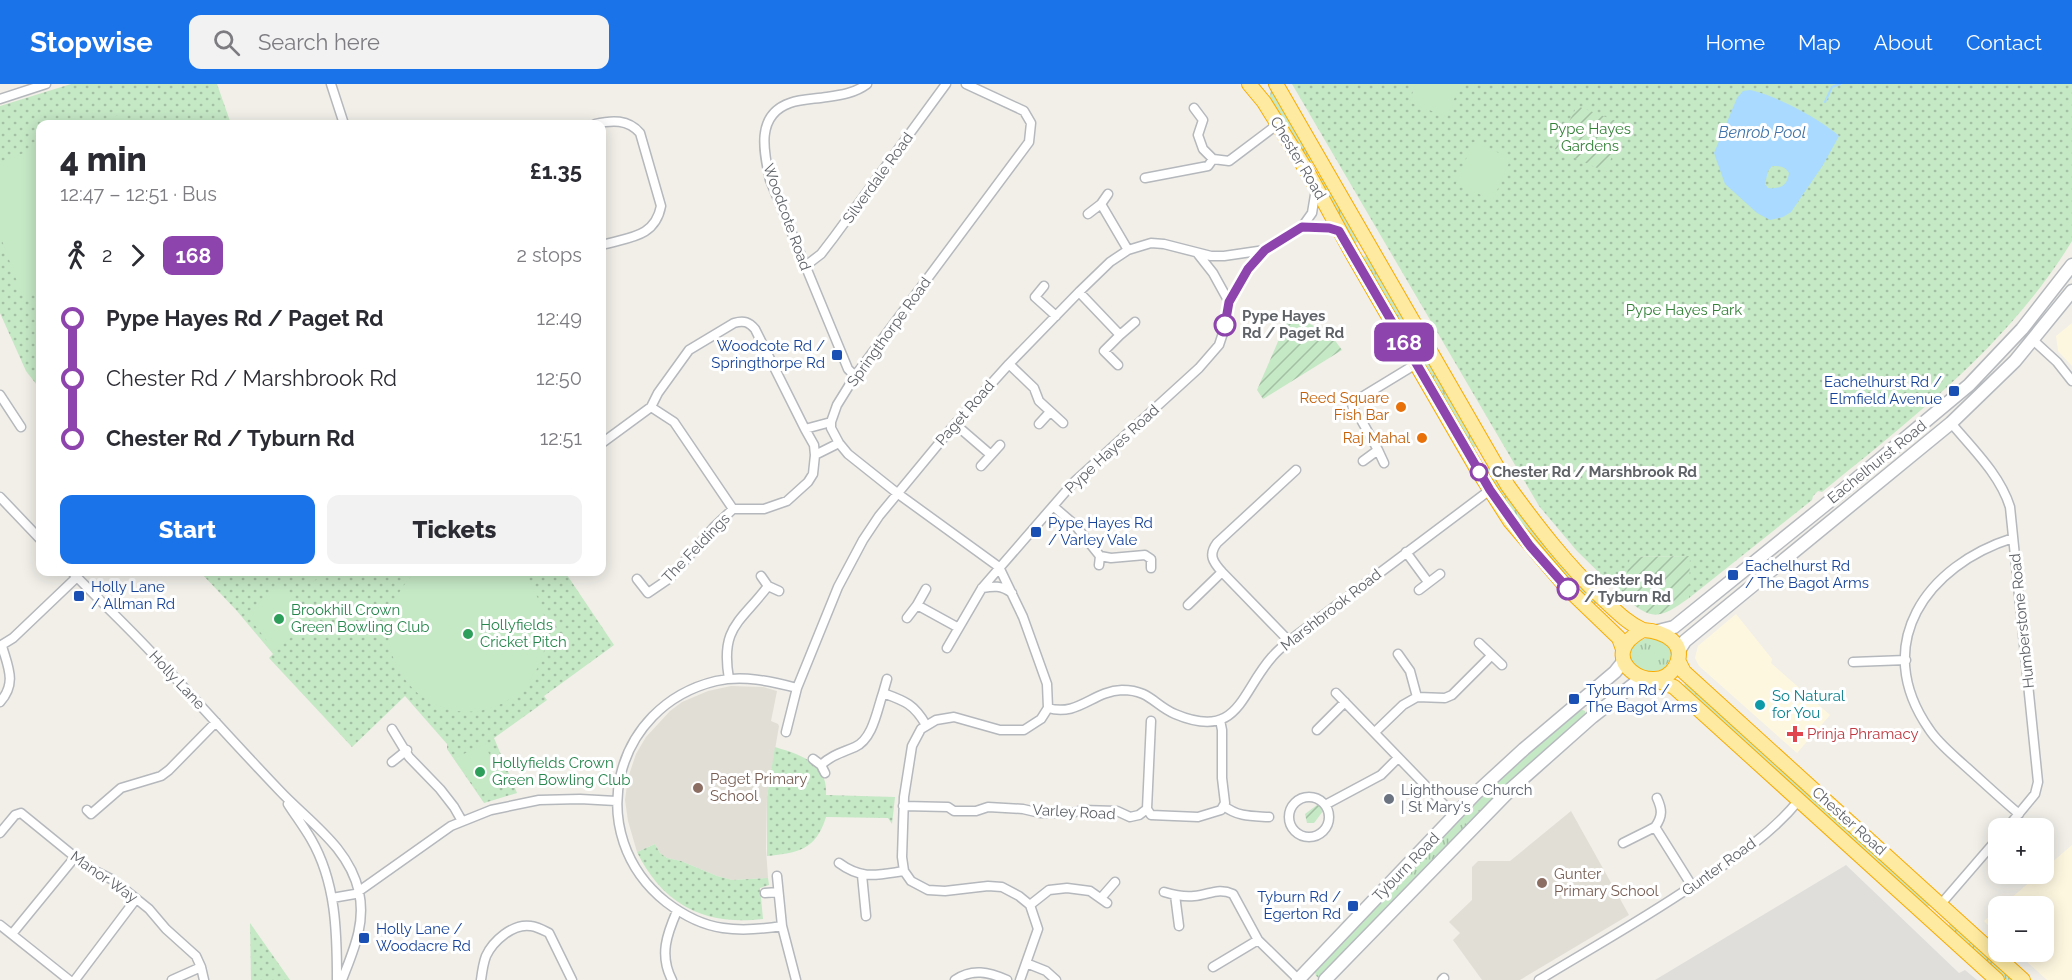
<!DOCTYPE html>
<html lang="en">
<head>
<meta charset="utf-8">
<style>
  body { margin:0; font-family:Raleway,sans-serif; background:#f2f2f3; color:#2b2b33; height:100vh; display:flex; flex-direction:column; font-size:22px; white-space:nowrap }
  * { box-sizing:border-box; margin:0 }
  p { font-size:20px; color:#7c7c81 }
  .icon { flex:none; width:33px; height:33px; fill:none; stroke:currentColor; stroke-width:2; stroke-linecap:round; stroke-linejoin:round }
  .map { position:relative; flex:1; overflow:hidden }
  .side { position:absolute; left:36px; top:36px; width:570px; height:456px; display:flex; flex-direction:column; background:#fff; border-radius:12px; box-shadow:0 3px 15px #0003 }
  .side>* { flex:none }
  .badge { padding:0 12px; border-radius:9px; font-size:21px; line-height:39px }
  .tools { position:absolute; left:1988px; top:734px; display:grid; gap:12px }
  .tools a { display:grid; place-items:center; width:66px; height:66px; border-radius:12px; background:#fff; box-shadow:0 3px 15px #0003; font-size:30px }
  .map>.badge { position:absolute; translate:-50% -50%; box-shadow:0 0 0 3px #fff }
  .legs { display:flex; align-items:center; gap:9px; height:66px; padding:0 24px; font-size:20px }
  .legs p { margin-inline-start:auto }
  .summary { display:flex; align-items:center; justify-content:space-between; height:102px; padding:0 24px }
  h1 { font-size:33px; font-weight:800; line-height:45px }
  .button { display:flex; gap:12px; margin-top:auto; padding:12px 24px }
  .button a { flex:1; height:69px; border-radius:12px; background:#1a73e8; color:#fff; font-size:24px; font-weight:800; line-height:69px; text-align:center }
  .button a+a { background:#f2f2f3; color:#2b2b33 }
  ul { padding:0 24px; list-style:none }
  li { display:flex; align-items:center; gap:21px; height:60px; font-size:22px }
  li i { display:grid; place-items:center; width:9px; height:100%; margin:0 8px; background:currentColor }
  li i::after { content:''; width:15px; height:15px; margin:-8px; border:4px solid; border-radius:50%; background:#fff }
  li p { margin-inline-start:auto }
  li:first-child i { background:linear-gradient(#0000 50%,currentColor 0) }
  li:last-child i { background:linear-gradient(currentColor 50%,#0000 0) }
  header { display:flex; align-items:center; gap:36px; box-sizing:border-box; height:84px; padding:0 30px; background:#1a73e8; color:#fff }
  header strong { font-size:28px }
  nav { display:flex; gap:33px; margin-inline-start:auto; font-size:21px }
  .search { width:420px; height:54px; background:#f2f2f3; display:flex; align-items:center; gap:15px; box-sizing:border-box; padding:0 21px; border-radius:12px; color:#7c7c81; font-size:22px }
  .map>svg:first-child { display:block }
</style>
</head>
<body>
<header>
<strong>Stopwise</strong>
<div class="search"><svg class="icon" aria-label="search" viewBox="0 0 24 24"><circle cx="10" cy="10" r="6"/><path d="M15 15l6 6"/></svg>Search here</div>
<nav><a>Home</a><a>Map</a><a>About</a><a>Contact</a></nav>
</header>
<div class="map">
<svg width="2072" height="896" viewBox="0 0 2072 896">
  <defs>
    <pattern id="grass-tufts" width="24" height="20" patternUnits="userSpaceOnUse" patternTransform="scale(1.5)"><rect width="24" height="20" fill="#c5e8c5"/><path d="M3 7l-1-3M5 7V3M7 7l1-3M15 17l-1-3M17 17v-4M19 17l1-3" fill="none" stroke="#a3c0a4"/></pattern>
    <pattern id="park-dots" width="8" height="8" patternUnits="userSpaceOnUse" patternTransform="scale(1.5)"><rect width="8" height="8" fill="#c5e8c5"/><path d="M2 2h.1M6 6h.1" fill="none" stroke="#a3c0a4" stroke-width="1.8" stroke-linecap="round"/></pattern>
    <pattern id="garden-furrows" width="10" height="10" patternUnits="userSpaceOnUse" patternTransform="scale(1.5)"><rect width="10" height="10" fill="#c5e8c5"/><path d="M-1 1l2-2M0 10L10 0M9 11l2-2" fill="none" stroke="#a3c0a4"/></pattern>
  </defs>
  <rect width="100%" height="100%" fill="#f1efe8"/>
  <path fill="#fef7e0" d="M2072,239V282L2058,267L2056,252Z
    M1736,530L1772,575L1771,579L1830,631L1797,669L1699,582L1695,574L1698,562Z
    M2072,761V896H2047L2015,867H2043V822H2002L2040,789H2043V786Z
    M1998,825V851L1984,837Z"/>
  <path fill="#e0deda" d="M1846,781L1959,889L1965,886L1977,896H1655Z"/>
  <path fill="#e1ded6" d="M731,602L763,603L777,607L771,637L778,640L779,642L767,713L766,765L768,794L732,796L717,792L681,777L667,774L660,769L655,760L637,768L628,737L625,716L628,694L636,670L646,653L670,627L682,618L708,607Z
    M1571,727L1629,831L1520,896H1482L1453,856L1460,849L1449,838L1472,816V783L1478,777H1510Z"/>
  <path fill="url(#grass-tufts)" d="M1273,5L1314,77L1309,80L1269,17L1271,6Z
    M1323,90L1360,154L1358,158L1354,159L1316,94Z
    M1369,170L1479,361L1471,365L1361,175Z
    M1490,381L1543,460L1598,517L1593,522L1541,470L1513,432L1483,385Z
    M1650,553C1662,555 1672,561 1672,574L1663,585C1648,590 1634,587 1630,571C1631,559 1640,556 1650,553Z
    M1688,597L1932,820L1927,823L1876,779L1682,603Z
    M1580,625L1585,627L1586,632L1320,895L1316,892L1315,888C1400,798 1483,703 1580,625Z
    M1954,838L2018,896H2006L1949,844V840Z"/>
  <path fill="url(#park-dots)" d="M71,0H217L231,40H40V305L26,287L0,229V22Z
    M1292,0H2072V157C2009,260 1914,333 1822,408L1818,407L1813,412L1812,416L1689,514V472L1631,473L1623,512L1577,467L1539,422Z
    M200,488H565L614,561L544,612L547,616L494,654L517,709L484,719L447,665V660L405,612L352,663L269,574L273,570L237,527Z
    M775,663C801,671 828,679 826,711L895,713L892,740L888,734L826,733C816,766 798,769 767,772V713Z
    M655,760L660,769L667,774L681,777L717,792L732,796L768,794L769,801L760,804L763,835C705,842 663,821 637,768Z
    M250,839L290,896H251Z"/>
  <path fill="url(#garden-furrows)" d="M1577,22L1624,40L1606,88L1555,65Z
    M1290,230L1330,250L1342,266L1263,315L1257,306Z
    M1690,472L1689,514C1658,536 1652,537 1623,512L1630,473Z
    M1317,721L1321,722L1323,727L1314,739H1307L1305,730Z"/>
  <path fill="#c5e8c5" d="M1416,0H1460L1447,33L1409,18Z
    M124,29L129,40H95Z
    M1473,58L1511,74L1493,116L1456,100Z
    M40,63V204L22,211L0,151V78Z
    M302,488H326L311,499Z
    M416,488H519C593,563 501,665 424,614C406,601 394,583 390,562C384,534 396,506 416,488Z
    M280,499L311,539L274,566L247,531Z
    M485,660L502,701L480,711L455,674Z"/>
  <path fill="#aadaff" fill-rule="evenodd" d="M1750,6C1775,11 1820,35 1839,52L1823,81L1791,128L1783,133L1770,136L1757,129L1725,100L1714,69L1737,14L1743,7ZM1772,82C1780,82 1785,82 1789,89C1787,102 1781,105 1768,104L1765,100L1768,87Z"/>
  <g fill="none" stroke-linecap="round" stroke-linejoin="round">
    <path stroke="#aadaff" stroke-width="2" d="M1825,18L1832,3L1840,0"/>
    <g stroke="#b5b8bc" stroke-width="11">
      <path id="minor" d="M331,0L344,40
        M966,0L1024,27L1031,39L1029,58L855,292L837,321L831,338V344L839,359L848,370L897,409L999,483L1023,533L1047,600L1048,624L1041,635L1024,646H1000L954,633L936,636L921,645L912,662L904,713L902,773L904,787L911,797L928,806L945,807L988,802L1002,803L1019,812L1030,821L1038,845L1020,896
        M0,15L46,0
        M1194,24L1203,36L1198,51L1203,65L1213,75
        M595,40C612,36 628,35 640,49L661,122C655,154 628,153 602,161
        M1145,94L1208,82L1213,75L1229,77L1278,40
        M1101,120L1108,110
        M1088,130L1101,120L1128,166
        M1302,143L1329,144L1339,147
        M1198,170L1213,189L1229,218
        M804,183L821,170L834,153L946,0
        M1044,202L1035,213L1056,232
        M1079,208L1120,251L1135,238
        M2033,256L2057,278L2072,297
        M1009,280L1034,304L1039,317L1063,339
        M1118,281L1104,267L1120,251
        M855,292L848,285L770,96C764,69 755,31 790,19C801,15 815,15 827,13C841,11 855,9 867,0
        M0,311L21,343
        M651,323L674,338L733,425
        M1951,339C1973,365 2000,391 2010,423L2038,698L2035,710L2007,744
        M955,340L991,371L1000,361
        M1039,340L1050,328
        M805,345L814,361L815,371
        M602,359L651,323L658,309L689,266L734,239C744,236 749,238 755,245L805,345L831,338
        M1378,366L1384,379
        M1363,377L1378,366L1359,332L1353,326L1352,319L1416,280
        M981,382L991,371
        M0,413L40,455
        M1053,422L1075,441L1100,472L1111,474L1145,471L1151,475V484
        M2013,454C1927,481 1870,560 1929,645C1938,659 1952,670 1964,681C1982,697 2000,714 2019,730
        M1406,468L1428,498
        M1099,481L1100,472
        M72,488C98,515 126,541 152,569C194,614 236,661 279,706C309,738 349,763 359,808C366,840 353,867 342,896
        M761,492L768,502
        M637,495L648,509L670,494L714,443L733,425H764L787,417L808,398L813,390L815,371L839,359
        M982,504C994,502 1001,501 1012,509
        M1419,506L1440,490
        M917,521L926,505
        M1188,521L1222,488
        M907,534L917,521L957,543
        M1289,557L1222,488C1213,478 1208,471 1217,459L1296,386
        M1479,559L1502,581
        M0,562L13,554L77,493
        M947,564L982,504L1074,398L1199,284L1219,261L1225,243L1229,218L1248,185L1265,166L1302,143L1312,129L1316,105
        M1853,578L1906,576
        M729,595C720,543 740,539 768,502L779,507
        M883,609L887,595
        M1336,609L1455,732
        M1417,613L1445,614L1452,611L1491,572
        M0,618C17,599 8,583 2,562
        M1048,624C1078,633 1093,607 1122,606C1150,606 1154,621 1175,630C1239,657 1240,609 1272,573C1277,567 1283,562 1289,557L1490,406
        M392,645L409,673L440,705L454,723L462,737
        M1317,646L1345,618
        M786,648L797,604L838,503L863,456L879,432L955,340L1009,280L1079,208L1110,178L1128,166L1151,159L1164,160L1211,172H1224L1265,166
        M1375,648L1403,621L1417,613L1410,587L1398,570
        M813,675L821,681C832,671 841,669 855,663C873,655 877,626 883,609C905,617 914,620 926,641
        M392,678L407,666
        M821,681L825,689
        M1289 733a20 20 0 1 1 40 0a20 20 0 1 1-40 0Z
        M288,720C295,731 304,743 311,755C336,798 337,848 337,896
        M1325,721L1381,691L1398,674
        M903,722L948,723L954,727H976L988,723L1023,725L1040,729H1072L1082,726L1117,727L1130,733L1139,731L1147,725
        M1224,722C1238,733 1252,732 1269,733
        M1147,725L1151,731L1198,733L1221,726L1225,719L1222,694V646L1220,636
        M1147,725L1151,637
        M87,726L91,730L121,704L161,692L169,686L216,638
        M1655,743C1663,732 1662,725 1657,714
        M0,749L15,731L21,729L75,773L97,788L113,796L149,825L166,845L196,872L201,883L204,896
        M1623,759L1655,743L1692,802
        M839,779C862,796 877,791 904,787
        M862,791L866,832
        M777,792L782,842L796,896
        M1164,808C1174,811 1184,813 1194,812C1209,811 1218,803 1233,810L1258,856L1299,896
        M765,809L778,808
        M1175,811L1179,842
        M332,814L355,810L451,742L491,726L539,716L580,715L616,717
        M1101,814L1115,798
        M1941,820L1998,754
        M1030,821L1049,806L1067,804L1090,807L1107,819
        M0,841L69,896
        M782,842C763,845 743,847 723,844C701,841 683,831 666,818C582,751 612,622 716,597C743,591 770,597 797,604
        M12,850L75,773
        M1026,879L1046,887L1056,896
        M1213,883L1258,856
        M75,896L136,815
        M172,896L201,883
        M481,896C482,888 483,880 486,872C493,857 513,839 531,842C538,843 543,846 549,849L572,896
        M672,896C659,871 667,850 677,827
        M955,896C972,884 989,888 1007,896
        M1442,896L1444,894
        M1539,896C1590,865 1642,836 1692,802C1730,777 1770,752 1799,716"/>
    </g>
    <g stroke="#b6babf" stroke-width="15">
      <path id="secondary" d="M1658,547L1674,543L1825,421L1969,301L2022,245L2072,181
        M1678,568L1685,557L1951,339L2015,277L2072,207
        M1298,896L1475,710L1524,665L1615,588L1623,578
        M1325,896L1512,704L1592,633L1629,604L1638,597L1649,596"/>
    </g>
    <g stroke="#f9ab00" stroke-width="16">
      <path id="trunk" d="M1249,0L1264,18L1310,92L1353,171L1477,385L1510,437L1568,505L1619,554L1623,565
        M1276,0L1508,402C1537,442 1567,481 1603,515C1615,526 1627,539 1643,546
        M1643,546C1663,547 1689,559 1675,583C1655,616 1590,574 1643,546Z
        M1678,576L1684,588L2023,896
        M1656,596L1674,603L1997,896"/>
    </g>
    <use href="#minor" stroke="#fff" stroke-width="8"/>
    <use href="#secondary" stroke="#fff" stroke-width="12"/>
    <use href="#trunk" stroke="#feeaa1" stroke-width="14"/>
  </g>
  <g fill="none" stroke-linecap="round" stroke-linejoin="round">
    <g stroke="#fff" stroke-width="14">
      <path id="line-1" d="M1225,241L1229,218L1248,185L1265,166L1302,143L1329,144L1339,147L1490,406L1530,462L1568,505"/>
    </g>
    <use href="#line-1" stroke="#8e44ad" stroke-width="9"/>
  </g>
  <g fill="#fff" stroke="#8e44ad" stroke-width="3">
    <circle cx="1225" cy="241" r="10"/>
    <circle cx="1479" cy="388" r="8"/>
    <circle cx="1568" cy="505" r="10"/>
  </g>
  <g fill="#1a4fb4" stroke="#fff" stroke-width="2">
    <rect x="831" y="265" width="12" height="12" rx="3"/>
    <rect x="1948" y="301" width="12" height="12" rx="3"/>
    <rect x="1030" y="442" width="12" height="12" rx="3"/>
    <rect x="1727" y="485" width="12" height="12" rx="3"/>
    <rect x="73" y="506" width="12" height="12" rx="3"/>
    <rect x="1568" y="609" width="12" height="12" rx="3"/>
    <rect x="1347" y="816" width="12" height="12" rx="3"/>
    <rect x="358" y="848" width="12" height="12" rx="3"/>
  </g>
  <g fill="#e8710a" stroke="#fff" stroke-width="2">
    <circle cx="1401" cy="323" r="6"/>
    <circle cx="1422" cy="354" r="6"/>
  </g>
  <g fill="#2e9e5b" stroke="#fff" stroke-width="2">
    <circle cx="279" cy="535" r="6"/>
    <circle cx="468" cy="550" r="6"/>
    <circle cx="480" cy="688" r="6"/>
  </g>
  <circle fill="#0f9aa8" stroke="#fff" stroke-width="2" cx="1760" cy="621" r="6"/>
  <path fill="#e0444e" stroke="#fff" stroke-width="2" d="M1792 641h6v6h6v6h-6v6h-6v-6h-6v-6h6z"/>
  <g fill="#8d6e63" stroke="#fff" stroke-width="2">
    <circle cx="698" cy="704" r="6"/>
    <circle cx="1542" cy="799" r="6"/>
  </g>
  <circle fill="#6b7280" stroke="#fff" stroke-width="2" cx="1389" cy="715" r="6"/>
  <g text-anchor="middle" stroke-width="6" stroke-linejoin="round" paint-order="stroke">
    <g font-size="15" fill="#348238" stroke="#fff">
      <text x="1590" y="50">Pype Hayes<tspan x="1590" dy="17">Gardens</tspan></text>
      <text x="1684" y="231">Pype Hayes Park</text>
    </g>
    <g font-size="15" fill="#5f6368" stroke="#fff">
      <text transform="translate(1298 74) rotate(59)" y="5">Chester Road</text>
      <text transform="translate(878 94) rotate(-54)" y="5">Silverdale Road</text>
      <text transform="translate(787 133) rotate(70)" y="5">Woodcote Road</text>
      <text transform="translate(889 248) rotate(-54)" y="5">Springthorpe Road</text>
      <text transform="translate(965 329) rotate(-49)" y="5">Paget Road</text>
      <text transform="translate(1112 365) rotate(-43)" y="5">Pype Hayes Road</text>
      <text transform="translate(1877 378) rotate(-39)" y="5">Eachelhurst Road</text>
      <text transform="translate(696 464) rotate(-46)" y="5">The Feldings</text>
      <text transform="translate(1331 526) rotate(-38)" y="5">Marshbrook Road</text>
      <text transform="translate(2022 537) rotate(-96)" y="5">Humberstone Road</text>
      <text transform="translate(177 596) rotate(47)" y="5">Holly Lane</text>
      <text transform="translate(1074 728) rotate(3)" y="5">Varley Road</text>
      <text transform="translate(1849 737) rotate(42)" y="5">Chester Road</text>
      <text transform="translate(1406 783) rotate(-46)" y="5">Tyburn Road</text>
      <text transform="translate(1719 783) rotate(-36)" y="5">Gunter Road</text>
      <text transform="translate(104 793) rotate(35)" y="5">Manor Way</text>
    </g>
    <g font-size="15" font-weight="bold" fill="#5f6368" stroke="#fff" text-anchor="start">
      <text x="1242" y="237">Pype Hayes<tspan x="1242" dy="17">Rd / Paget Rd</tspan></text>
      <text x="1492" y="393">Chester Rd / Marshbrook Rd</text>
      <text x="1584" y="501">Chester Rd<tspan x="1584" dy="17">/ Tyburn Rd</tspan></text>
    </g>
    <g font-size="15" fill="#164399" stroke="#fff" text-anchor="start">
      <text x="825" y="267" text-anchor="end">Woodcote Rd /<tspan x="825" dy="17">Springthorpe Rd</tspan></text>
      <text x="1942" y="303" text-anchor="end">Eachelhurst Rd /<tspan x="1942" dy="17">Elmfield Avenue</tspan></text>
      <text x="1048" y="444">Pype Hayes Rd<tspan x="1048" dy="17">/ Varley Vale</tspan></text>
      <text x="1745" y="487">Eachelhurst Rd<tspan x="1745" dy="17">/ The Bagot Arms</tspan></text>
      <text x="91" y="508">Holly Lane<tspan x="91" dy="17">/ Allman Rd</tspan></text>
      <text x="1586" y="611">Tyburn Rd /<tspan x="1586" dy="17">The Bagot Arms</tspan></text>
      <text x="1341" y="818" text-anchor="end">Tyburn Rd /<tspan x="1341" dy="17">Egerton Rd</tspan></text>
      <text x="376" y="850">Holly Lane /<tspan x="376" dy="17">Woodacre Rd</tspan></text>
    </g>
    <g font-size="15" fill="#c56008" stroke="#fff" text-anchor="end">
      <text x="1389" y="319">Reed Square<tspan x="1389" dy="17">Fish Bar</tspan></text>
      <text x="1410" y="359">Raj Mahal</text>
    </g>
    <g font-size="15" fill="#27864d" stroke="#fff" text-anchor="start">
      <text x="291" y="531">Brookhill Crown<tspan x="291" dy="17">Green Bowling Club</tspan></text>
      <text x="480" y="546">Hollyfields<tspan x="480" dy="17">Cricket Pitch</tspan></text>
      <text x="492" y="684">Hollyfields Crown<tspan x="492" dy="17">Green Bowling Club</tspan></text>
    </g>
    <g font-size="15" fill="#0d838f" stroke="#fff" text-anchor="start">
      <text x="1772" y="617">So Natural<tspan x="1772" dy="17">for You</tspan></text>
    </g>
    <g font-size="15" fill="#be3a42" stroke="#fff" text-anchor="start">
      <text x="1807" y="655">Prinja Phramacy</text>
    </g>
    <g font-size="15" fill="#785e54" stroke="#fff" text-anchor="start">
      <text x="710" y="700">Paget Primary<tspan x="710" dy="17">School</tspan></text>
      <text x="1554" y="795">Gunter<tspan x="1554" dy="17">Primary School</tspan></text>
    </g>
    <g font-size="15" fill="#5b616d" stroke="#fff" text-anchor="start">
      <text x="1401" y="711">Lighthouse Church<tspan x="1401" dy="17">| St Mary's</tspan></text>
    </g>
    <g font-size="16" font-style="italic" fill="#4174aa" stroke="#fff">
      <text x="1762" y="54">Benrob Pool</text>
    </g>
  </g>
</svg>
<div class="tools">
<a>+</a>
<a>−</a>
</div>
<b class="badge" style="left:1404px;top:258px;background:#8e44ad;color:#fff">168</b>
<section class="side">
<div class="summary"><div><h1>4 min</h1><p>12:47 – 12:51 · Bus</p></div><b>£1.35</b></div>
<div class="legs"><svg class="icon" aria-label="walk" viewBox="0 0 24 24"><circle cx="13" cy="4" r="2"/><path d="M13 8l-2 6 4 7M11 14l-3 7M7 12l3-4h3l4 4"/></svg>2<svg class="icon" aria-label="forward" viewBox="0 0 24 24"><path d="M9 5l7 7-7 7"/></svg><b class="badge" style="background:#8e44ad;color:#fff">168</b><p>2 stops</p></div>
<ul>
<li><i style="color:#8e44ad"></i><b>Pype Hayes Rd / Paget Rd</b><p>12:49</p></li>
<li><i style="color:#8e44ad"></i><span>Chester Rd / Marshbrook Rd</span><p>12:50</p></li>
<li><i style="color:#8e44ad"></i><b>Chester Rd / Tyburn Rd</b><p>12:51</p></li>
</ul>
<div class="button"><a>Start</a><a>Tickets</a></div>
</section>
</div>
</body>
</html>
